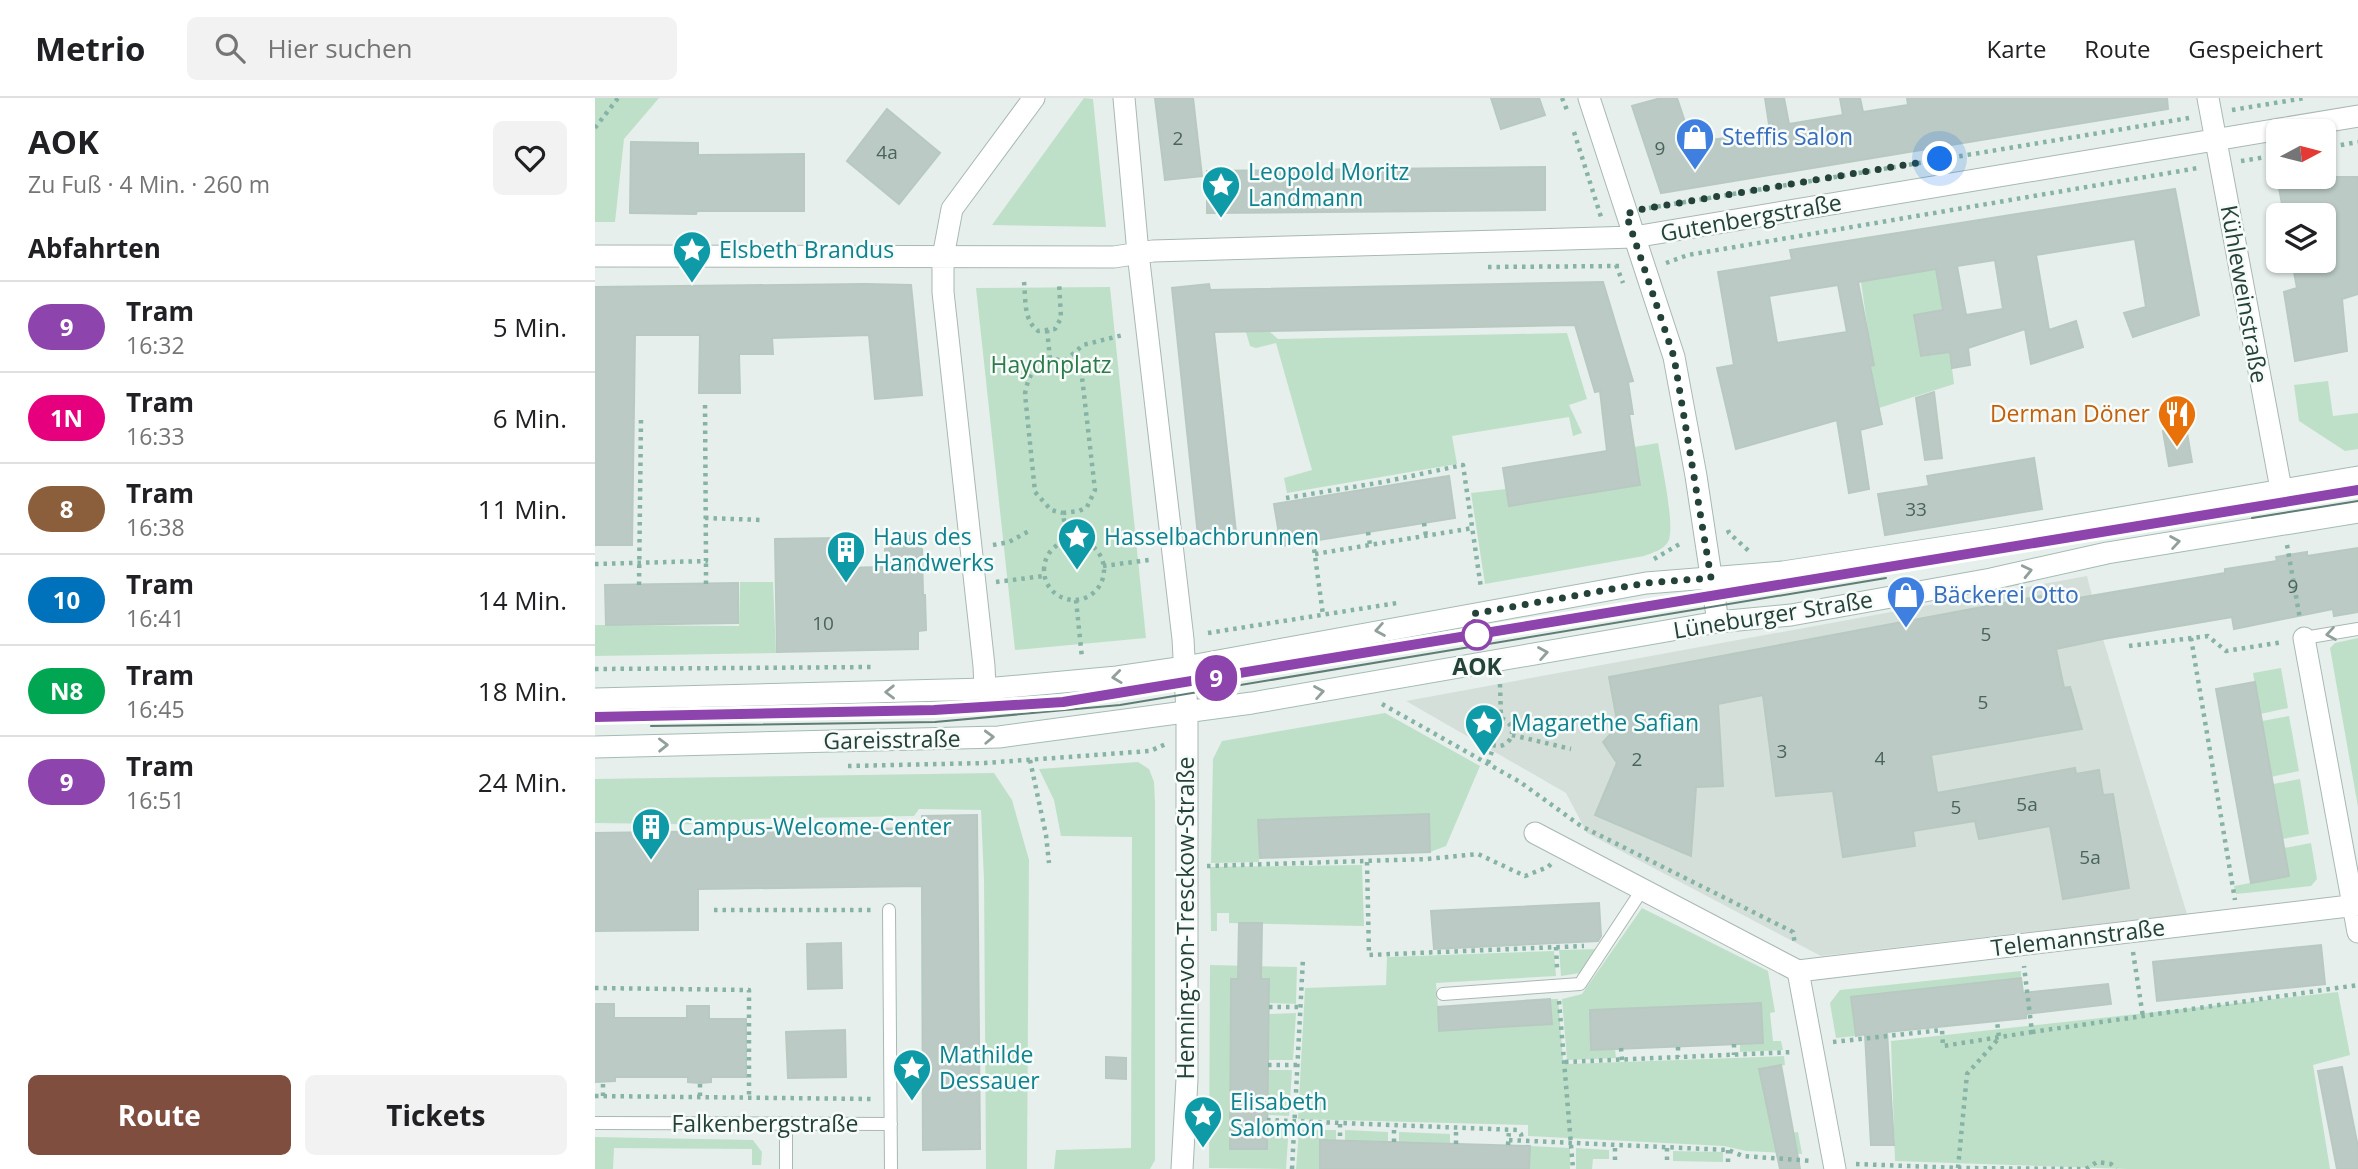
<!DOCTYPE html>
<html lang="de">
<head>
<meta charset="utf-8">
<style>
  body { margin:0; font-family:"Open Sans",sans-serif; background:#f2f2f2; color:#202124; height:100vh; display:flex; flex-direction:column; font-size:26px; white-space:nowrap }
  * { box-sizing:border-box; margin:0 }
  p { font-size:23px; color:#757577 }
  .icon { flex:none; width:38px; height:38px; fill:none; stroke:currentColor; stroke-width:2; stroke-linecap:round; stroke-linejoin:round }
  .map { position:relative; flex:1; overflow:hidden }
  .drawer { display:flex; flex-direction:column; background:#fff; width:595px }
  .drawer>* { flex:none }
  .badge { padding:0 14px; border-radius:23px; font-size:24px; line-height:46px }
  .needle { width:46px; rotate:83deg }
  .tools { position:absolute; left:1671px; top:21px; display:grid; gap:14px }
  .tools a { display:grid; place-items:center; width:70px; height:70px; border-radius:10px; background:#fff; box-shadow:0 2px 5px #0004; font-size:35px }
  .you { position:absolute; width:35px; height:35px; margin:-18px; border:5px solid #fff; border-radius:50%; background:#1a73e8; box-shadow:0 0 0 10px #1a73e833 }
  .map>.badge { position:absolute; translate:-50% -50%; box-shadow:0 0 0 4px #fff }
  h2 { padding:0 28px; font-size:26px; line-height:63px }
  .round { display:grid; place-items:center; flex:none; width:74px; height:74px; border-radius:10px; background:#f2f2f2 }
  .summary { display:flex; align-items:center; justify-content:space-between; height:119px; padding:0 28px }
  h1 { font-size:33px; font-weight:700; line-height:52px }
  .primary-button { display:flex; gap:14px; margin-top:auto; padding:14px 28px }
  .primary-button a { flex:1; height:80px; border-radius:10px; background:#7f4e3f; color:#fff; font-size:28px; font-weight:700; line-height:80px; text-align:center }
  .primary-button a+a { background:#f2f2f2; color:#202124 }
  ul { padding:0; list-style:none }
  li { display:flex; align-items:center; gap:21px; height:91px; padding:0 28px; border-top:2px solid #e0e0e0 }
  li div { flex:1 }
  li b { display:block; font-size:26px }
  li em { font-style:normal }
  li .badge { min-width:77px; font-weight:700; text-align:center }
  header { display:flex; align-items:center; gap:42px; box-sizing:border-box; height:98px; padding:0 35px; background:#fff; border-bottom:2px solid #e0e0e0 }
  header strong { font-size:33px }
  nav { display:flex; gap:38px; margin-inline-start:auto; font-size:24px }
  .search { width:490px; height:63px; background:#f2f2f2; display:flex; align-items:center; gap:18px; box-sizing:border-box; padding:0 24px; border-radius:10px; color:#757577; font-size:26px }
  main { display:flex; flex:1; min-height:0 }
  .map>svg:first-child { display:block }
</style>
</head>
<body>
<header>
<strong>Metrio</strong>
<div class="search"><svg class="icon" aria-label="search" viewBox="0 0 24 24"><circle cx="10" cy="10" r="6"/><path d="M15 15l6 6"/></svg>Hier suchen</div>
<nav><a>Karte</a><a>Route</a><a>Gespeichert</a></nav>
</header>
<main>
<section class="drawer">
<div class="summary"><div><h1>AOK</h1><p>Zu Fuß · 4 Min. · 260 m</p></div><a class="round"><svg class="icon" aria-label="heart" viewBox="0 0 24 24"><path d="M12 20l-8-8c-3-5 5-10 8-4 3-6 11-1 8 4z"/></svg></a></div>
<h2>Abfahrten</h2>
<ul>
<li><span class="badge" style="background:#8e44ad;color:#fff">9</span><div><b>Tram</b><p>16:32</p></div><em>5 Min.</em></li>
<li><span class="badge" style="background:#e6007e;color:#fff">1N</span><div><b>Tram</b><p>16:33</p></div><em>6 Min.</em></li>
<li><span class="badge" style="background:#8b5e3c;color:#fff">8</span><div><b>Tram</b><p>16:38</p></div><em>11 Min.</em></li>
<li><span class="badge" style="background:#0072bc;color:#fff">10</span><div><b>Tram</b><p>16:41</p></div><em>14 Min.</em></li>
<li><span class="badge" style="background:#00a651;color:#fff">N8</span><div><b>Tram</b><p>16:45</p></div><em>18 Min.</em></li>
<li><span class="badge" style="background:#8e44ad;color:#fff">9</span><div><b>Tram</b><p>16:51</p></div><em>24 Min.</em></li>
</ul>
<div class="primary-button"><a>Route</a><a>Tickets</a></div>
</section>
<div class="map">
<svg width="1763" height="1071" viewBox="0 0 1763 1071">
  <rect width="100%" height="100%" fill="#e6efeb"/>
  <path fill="#d4dfda" d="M1492,478L1508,541L1592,816L1226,858L992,735L971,695L811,603Z"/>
  <path fill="#bfe0c8" d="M0,0H64L29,41L20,124H0Z
    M489,0L498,1L511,129L397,127Z
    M1341,171L1348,212L1319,217L1326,258L1355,254L1359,286L1284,310L1279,288L1169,284L1278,267L1266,184Z
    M515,189L551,540L420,552L381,190Z
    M674,233L683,241L972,235L992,301L974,307L987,335L978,338L974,319L857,338L862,366L692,395L689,380L717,372L681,245L661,250L655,248L651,234Z
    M1733,283L1738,318L1763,315V351L1750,353L1704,323L1699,287Z
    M1063,345C1066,363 1081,430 1073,444C1068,452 1057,455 1049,458L890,486L876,395L911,391L914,408L1045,387L1039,349Z
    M145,484H178L181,555L0,558V527L144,528Z
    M1763,540V709L1735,550L1740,545Z
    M1686,570L1693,610L1665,616L1658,575Z
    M790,615L885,668L851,748L835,754L833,716L664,722V764L616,765L618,661L627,643Z
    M1694,618L1704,673L1676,679L1667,623Z
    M543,664L554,671L559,684L560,704V1062L555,1071H459L461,1052L536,1050L537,739L466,738L459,702L444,671Z
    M399,675L417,702L434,762L432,1071H391L389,782L386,712L324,711L319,718L151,721L145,727L0,725V681Z
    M1705,681L1714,736L1687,741L1678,686Z
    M1716,745L1722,781L1716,788L1641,796L1639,788L1693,778L1689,750Z
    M767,767L769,828L634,825V815H622V833H616L615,769Z
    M1047,810L1173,873L1180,914L1175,915L1178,943H1186L1188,952L1145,954V946L1168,945L1166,905L995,912L996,951H1020L1021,960L972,962L967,901L987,896Z
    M1003,851L985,875L966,878L964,852Z
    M959,853L961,878L841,885L845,933L956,925L955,901H963L968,961L974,966L1189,958L1190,967L1164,971L1178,1038L1203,1034L1207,1056L1151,1053L1129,1048L933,1038V1027L703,1021L710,890L791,887L792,859Z
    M615,867L702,869L701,906L674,905V881H636L635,1051H672L673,1027H694L691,1071L614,1070Z
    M1426,873V880L1256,899L1261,938L1241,940L1235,905L1245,892Z
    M1743,894L1755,957L1718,967L1735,1071H1532L1300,1063L1296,943Z
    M701,915L698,962H673L674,916Z
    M673,972H697L694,1018L673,1017Z
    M704,1032H741V1043L725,1071H701Z
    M750,1032L793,1034V1043H750Z
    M804,1034L855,1036V1046L804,1044Z
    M0,1039L158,1042L167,1054L166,1067H157V1051L19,1050L18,1071H0Z
    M935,1048L975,1050V1071H934Z
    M981,1050L1014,1052V1061H998L997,1071H981Z
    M1078,1053L1128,1054V1064L1078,1063Z"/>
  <path fill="#bbcac4" stroke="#b8c9c2" stroke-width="2" fill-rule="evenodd" d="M560,0H598L607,78L570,82Z
    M896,0H944L950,17L906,31Z
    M1066,0H1082L1097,45L1175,33L1170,0H1189L1194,26L1248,17L1245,0H1265L1268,14L1313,7L1312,0H1572L1573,11L1066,95L1037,8Z
    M292,11L345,55L304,106L252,63Z
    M36,44L103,45V57L209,56V113H102L101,116L35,115Z
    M950,69V112L612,115V73Z
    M1682,79H1763V196L1747,201L1752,253L1700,263L1689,194L1702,190L1697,163H1729V117H1689Z
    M1580,91L1604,217L1538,239L1529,215L1551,209L1540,141L1441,157L1454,232L1481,223L1488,249L1436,266L1430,231L1373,250L1375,267L1357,270L1355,254L1326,258L1319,217L1348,212L1341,171L1263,184L1279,267L1275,268L1287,326L1265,332L1274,391L1254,395L1242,322L1141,351L1122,270L1139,267L1123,174L1197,162L1195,152ZM1400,162L1408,211L1371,217L1362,168ZM1243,187L1252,234L1182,245L1174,198Z
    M1008,184L1038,283L1033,284L1038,316H1034L1045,387L914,408L908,370L1012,353L1005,293L1000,294L980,227L619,234L641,434L603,438L577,190L614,186L615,192Z
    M270,186L316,187L327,297L280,301L274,237L177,240L178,256H144L145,295H104L105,237H40L37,447H0V189Z
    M1339,294L1347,360L1330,362L1321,300Z
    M1591,329L1597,364L1574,368L1568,333Z
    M1439,360L1447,411L1290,437L1283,396L1334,388L1332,378Z
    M854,378L860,420L686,448L679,406Z
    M317,438L327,451L328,497H330L331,532L323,533V551L182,554L180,441L245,440V470L291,469L290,451L301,439Z
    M1763,450V514L1739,518L1738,511L1639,531L1637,519L1508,541L1461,551L1469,590L1475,589L1487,631L1336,657L1342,695L1480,670L1481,676L1504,672L1508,697L1518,696L1534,790L1468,801L1455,728L1384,741L1380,723L1318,733L1320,748L1248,759L1238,693L1181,698L1168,597L1123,606L1128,688L1101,689L1096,758L1000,717L1022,665L1008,644L1023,628L1014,579L1446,498L1448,506L1630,475V471L1682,463L1681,459L1712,454V458Z
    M143,485V525L11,527L10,487Z
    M1660,584L1694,778L1656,785L1621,591Z
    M834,716L835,754L665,760L663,722Z
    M382,717L385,1051L328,1052L327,788L103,791V832L0,833V735L327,730V718Z
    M1004,805L1006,838L1003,843L839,851L836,813Z
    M644,825H667L666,881H674L672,1051H635L636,881H643Z
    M246,845L247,890L213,891L212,846Z
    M1726,847L1730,886L1562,903L1558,864Z
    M1426,880L1428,895L1513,886L1516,906L1431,916V920L1292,934L1299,1047H1276L1270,936L1261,938L1256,899Z
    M955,901L957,926L844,933L843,909Z
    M1166,905L1168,945L996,952L995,912Z
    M0,906H19V920H92V908H114V921H151V979H116V984L105,985L93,984V979H20V983L0,984Z
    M250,932L251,979L193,980L191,934Z
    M511,959L531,960V981L511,980Z
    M1186,967L1205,1071H1185L1164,971Z
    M1747,969L1763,1049V1071H1742L1723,973Z
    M725,1042L935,1048L934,1071H725Z"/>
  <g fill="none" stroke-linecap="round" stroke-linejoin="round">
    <g stroke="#a8b8b2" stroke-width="14">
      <path id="lane" d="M1709,540L1763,531
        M294,812L296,1071
        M848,896L985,886L1047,792
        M0,1025L296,1026
        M191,1071V1026"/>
    </g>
    <g stroke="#a8b8b2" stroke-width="23">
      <path id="street" d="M529,0L543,155L588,541L592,615V981L587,1071
        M994,0L1079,259L1101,378L1123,524
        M1613,0L1686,391
        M0,158L519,159L558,153L1039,139L1763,18
        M1709,540L1763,834
        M390,591L389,568L348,194V159L357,111L439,0
        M940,735L1203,873
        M1203,873L1763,807
        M1203,873L1240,1071"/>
    </g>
    <g stroke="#a4bbb3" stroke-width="23">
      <path id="secondary" d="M0,601L390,591L522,579L590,569L1051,485L1188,474L1403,441L1763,379
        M0,649L404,639L657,605L1123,524L1196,517L1396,481L1512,455L1763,414"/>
    </g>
    <path stroke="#86b3a5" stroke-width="4.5" stroke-dasharray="3.5 5" stroke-linecap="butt" d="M967,0L972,12
      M1637,12L1710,0
      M0,30L23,0
      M979,34L1006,119
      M1729,50L1763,44
      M1646,63L1684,57
      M1054,110L1594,20
      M1071,165L1093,157L1603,70
      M1021,167L1028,185
      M893,169L1028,168
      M429,184C431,201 428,222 443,233L460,231L466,220L464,184
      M452,232L455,260C470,263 478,266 487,279L500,392L492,409L484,413L468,415L472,443
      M455,260C439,268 433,278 430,296L440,394L456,412L468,415
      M470,263L488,247L528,237
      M691,400L788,384L868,367L886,490
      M110,420L168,422
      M829,425L831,438
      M1133,432L1134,435L1156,455
      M773,434L775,447
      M449 472a30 30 0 1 1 60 0a30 30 0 1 1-60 0Z
      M718,443L728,517
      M398,447L414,444L434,433
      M1692,447L1705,521
      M720,456L878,430
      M1059,461L1088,444
      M0,466L111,463L110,304
      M508,468L554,462
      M401,484L449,478
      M111,486V463
      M44,487L46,320
      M481,502L487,560
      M613,535L802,505
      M1596,540L1640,802
      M1534,548L1613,538L1631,553L1688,544
      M0,571L279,569
      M905,586L906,620
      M787,606L925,684L986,728L1198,834L1200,847
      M889 634a14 14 0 1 1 28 0a14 14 0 1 1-28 0Z
      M917,637L976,651
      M435,662L451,737L454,765
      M893,665L899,647
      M253,668L390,665L555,653L571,646
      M772,764L774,857L989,848
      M612,768L832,761L883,756L930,778L953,769L956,766
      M119,812H279
      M961,849L962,870
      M1538,854L1548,919
      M0,890L154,892V998
      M964,903L978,1071
      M674,909H705
      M1437,934L1763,887
      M1238,944L1347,932L1348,948L1437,934L1429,868
      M1139,946V957
      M1083,949V959
      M1026,950L1027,962
      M970,964L1198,954
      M673,967H703
      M0,998L277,1001
      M8,998V984
      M105,998V985
      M672,1022L922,1032L926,1036L927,1042
      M745,1026V1043
      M914,1042L1133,1052L1148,1058L1218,1063
      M799,1044V1028
      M861,1046V1030
      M913,1047L914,1032
      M1133,1052V1064
      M1020,1062V1049
      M1072,1062V1050
      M1261,1066L1365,1070L1488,1071
      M1363,1070L1372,976L1404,940L1402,923
      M697,1071L708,860
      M1491,1071L1502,1064L1516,1066L1521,1071"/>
    <use href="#lane" stroke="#fff" stroke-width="12"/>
    <use href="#street" stroke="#fff" stroke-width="21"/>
    <use href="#secondary" stroke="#fff" stroke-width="21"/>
    <path stroke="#5f7d75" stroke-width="2" d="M1657,420L1763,403
      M0,619L339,612L468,604L1763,392
      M56,628L340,624L525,607L1291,480"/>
  </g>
  <defs><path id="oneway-chevron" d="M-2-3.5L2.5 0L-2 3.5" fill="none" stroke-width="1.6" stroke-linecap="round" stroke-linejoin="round" transform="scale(1.75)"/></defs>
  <g stroke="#92a09c">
    <use href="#oneway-chevron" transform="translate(1580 444) rotate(-9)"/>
    <use href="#oneway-chevron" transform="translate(1432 473) rotate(-13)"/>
    <use href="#oneway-chevron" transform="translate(785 532) rotate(170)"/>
    <use href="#oneway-chevron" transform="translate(1736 536) rotate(171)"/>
    <use href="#oneway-chevron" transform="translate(948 555) rotate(-10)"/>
    <use href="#oneway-chevron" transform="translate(522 579) rotate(173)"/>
    <use href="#oneway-chevron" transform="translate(295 594) rotate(179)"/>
    <use href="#oneway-chevron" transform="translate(724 594) rotate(-10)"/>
    <use href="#oneway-chevron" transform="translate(394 639) rotate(-2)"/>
    <use href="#oneway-chevron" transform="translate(68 647) rotate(-1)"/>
  </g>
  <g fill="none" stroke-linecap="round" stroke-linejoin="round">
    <g stroke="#fff" stroke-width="16">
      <path id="line" d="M0,619L339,612L468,604L1763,392"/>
    </g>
    <use href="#line" stroke="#8e44ad" stroke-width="10"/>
    <path stroke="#24423a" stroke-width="7" stroke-dasharray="0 12.6" d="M882,537L877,516L1051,485L1116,480L1079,259L1031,116L1048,111L1345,61"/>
  </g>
  <defs>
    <g id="shop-pin" transform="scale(2.0125)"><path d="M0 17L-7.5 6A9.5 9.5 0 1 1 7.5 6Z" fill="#3f7fe0" stroke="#f7fbf9"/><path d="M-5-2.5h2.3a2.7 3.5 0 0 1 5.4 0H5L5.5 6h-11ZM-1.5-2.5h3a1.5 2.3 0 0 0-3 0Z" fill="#fff"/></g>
    <g id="sight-pin" transform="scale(2.0125)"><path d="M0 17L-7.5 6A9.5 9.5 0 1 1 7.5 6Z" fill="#0f9aa8" stroke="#f7fbf9"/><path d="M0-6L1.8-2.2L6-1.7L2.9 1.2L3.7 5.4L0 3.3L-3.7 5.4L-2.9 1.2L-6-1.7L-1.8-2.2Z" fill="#fff"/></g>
    <g id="restaurant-pin" transform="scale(2.0125)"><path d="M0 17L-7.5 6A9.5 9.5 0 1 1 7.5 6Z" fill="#e8710a" stroke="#f7fbf9"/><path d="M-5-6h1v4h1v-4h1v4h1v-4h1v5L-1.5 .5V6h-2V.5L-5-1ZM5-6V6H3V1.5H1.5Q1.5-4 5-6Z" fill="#fff"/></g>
    <g id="building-pin" transform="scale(2.0125)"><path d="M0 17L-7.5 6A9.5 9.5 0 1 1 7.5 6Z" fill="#0f9aa8" stroke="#f7fbf9"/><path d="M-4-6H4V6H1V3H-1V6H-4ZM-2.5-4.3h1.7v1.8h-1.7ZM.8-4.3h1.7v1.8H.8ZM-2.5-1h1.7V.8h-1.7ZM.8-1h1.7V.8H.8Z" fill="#fff"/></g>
  </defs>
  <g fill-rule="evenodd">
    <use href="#shop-pin" x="1100" y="39"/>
    <use href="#sight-pin" x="626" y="87"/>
    <use href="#sight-pin" x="97" y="152"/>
    <use href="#restaurant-pin" x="1582" y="316"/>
    <use href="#sight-pin" x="482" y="439"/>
    <use href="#building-pin" x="251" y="452"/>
    <use href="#shop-pin" x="1311" y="497"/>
    <use href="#sight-pin" x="889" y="625"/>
    <use href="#building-pin" x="56" y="729"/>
    <use href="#sight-pin" x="317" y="970"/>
    <use href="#sight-pin" x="608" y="1017"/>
  </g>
  <circle fill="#fff" stroke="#8e44ad" stroke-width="3.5" cx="882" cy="537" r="14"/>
  <g text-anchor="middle" stroke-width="5" stroke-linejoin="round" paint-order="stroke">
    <g font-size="19" fill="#4a645c">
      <text x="583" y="47">2</text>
      <text x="1065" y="57">9</text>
      <text x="292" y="61">4a</text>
      <text x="1321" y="418">33</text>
      <text x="1698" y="495">9</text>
      <text x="228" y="532">10</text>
      <text x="1391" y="543">5</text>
      <text x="1388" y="611">5</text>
      <text x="1187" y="660">3</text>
      <text x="1285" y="667">4</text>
      <text x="1042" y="668">2</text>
      <text x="1432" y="713">5a</text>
      <text x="1361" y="716">5</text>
      <text x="1495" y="766">5a</text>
    </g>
    <g font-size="23" fill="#366cbe" stroke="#f7fbf9" text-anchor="start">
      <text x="1127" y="47">Steffis Salon</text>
      <text x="1338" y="505">Bäckerei Otto</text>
    </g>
    <g font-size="23" fill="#0d838f" stroke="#f7fbf9" text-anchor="start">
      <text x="653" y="82">Leopold Moritz<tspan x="653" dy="26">Landmann</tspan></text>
      <text x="124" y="160">Elsbeth Brandus</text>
      <text x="278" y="447">Haus des<tspan x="278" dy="26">Handwerks</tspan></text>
      <text x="509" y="447">Hasselbachbrunnen</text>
      <text x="916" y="633">Magarethe Safian</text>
      <text x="83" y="737">Campus-Welcome-Center</text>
      <text x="344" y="965">Mathilde<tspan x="344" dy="26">Dessauer</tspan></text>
      <text x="635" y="1012">Elisabeth<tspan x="635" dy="26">Salomon</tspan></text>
    </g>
    <g font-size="23" fill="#24423a" stroke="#f7fbf9">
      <text transform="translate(1156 120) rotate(-10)" y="8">Gutenbergstraße</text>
      <text transform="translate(1649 196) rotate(80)" y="8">Kühleweinstraße</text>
      <text transform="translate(1178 517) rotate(-9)" y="8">Lüneburger Straße</text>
      <text transform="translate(297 642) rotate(-1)" y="8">Gareisstraße</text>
      <text transform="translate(591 820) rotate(-90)" y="8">Henning-von-Tresckow-Straße</text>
      <text transform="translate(1483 840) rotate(-7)" y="8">Telemannstraße</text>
      <text x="170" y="1034">Falkenbergstraße</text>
    </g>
    <g font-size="23" fill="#2d7a4b" stroke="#f7fbf9">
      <text x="456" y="275">Haydnplatz</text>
    </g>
    <g font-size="23" fill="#c56008" stroke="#f7fbf9" text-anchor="end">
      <text x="1555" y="324">Derman Döner</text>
    </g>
    <g font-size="23" font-weight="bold" fill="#24423a" stroke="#f7fbf9">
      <text x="882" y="577">AOK</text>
    </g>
  </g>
</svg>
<div class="tools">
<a><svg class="needle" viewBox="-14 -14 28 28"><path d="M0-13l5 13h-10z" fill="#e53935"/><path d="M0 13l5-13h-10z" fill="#757577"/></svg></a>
<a><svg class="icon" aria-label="layers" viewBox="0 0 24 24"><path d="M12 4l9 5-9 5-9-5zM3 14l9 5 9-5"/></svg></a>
</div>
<div class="you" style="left:1345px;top:61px"></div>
<b class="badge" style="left:621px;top:580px;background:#8e44ad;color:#fff">9</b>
</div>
</main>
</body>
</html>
